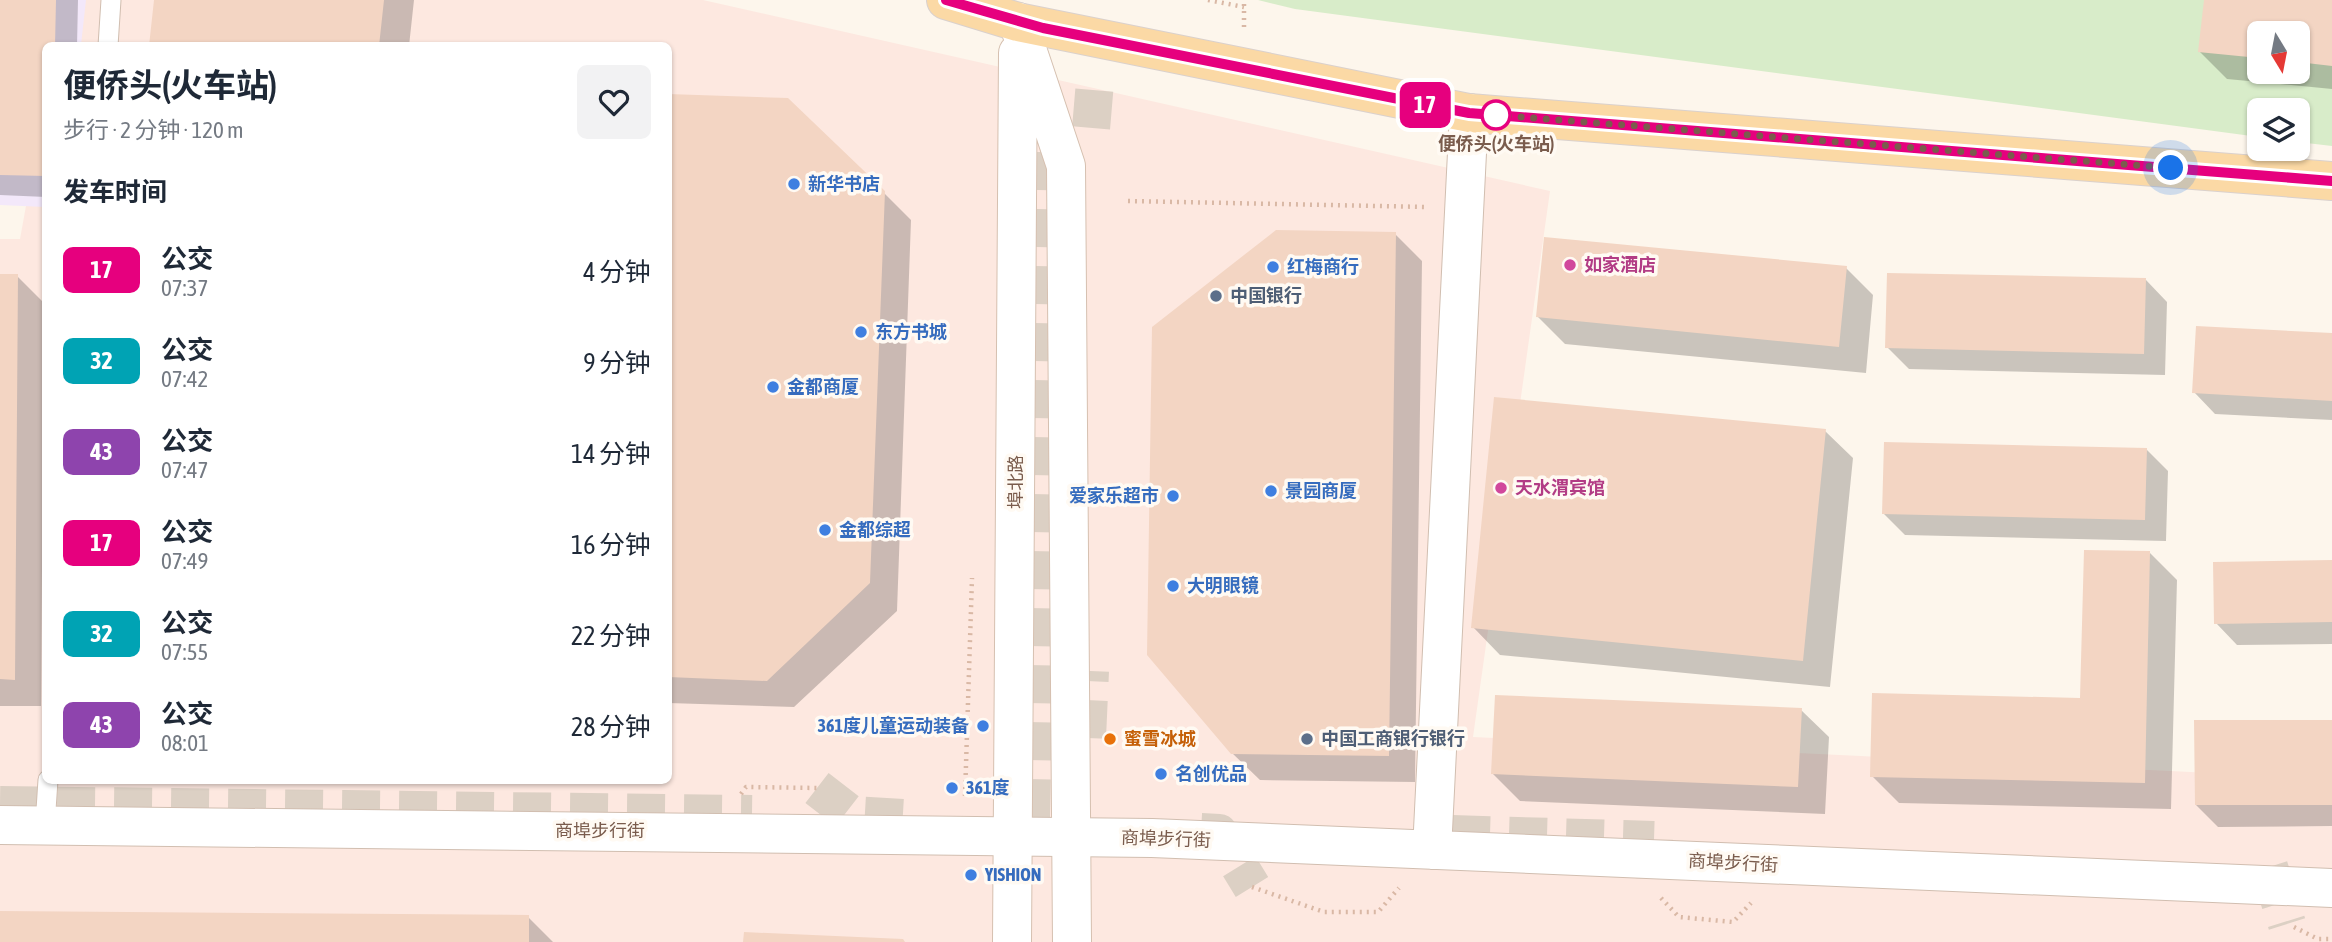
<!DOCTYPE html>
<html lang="zh">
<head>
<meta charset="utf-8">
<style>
  body { margin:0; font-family:"Asap Condensed","Noto Sans SC",sans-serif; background:#f2f2f3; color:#1f2937; height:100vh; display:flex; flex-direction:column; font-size:26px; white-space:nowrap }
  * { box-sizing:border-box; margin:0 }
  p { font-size:23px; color:#747a83 }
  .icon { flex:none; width:38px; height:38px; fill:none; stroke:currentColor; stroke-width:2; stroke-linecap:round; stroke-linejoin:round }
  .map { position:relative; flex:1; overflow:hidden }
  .sheet { position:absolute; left:42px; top:42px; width:630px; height:742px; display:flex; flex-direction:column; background:#fff; border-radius:10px; box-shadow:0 2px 5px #0004 }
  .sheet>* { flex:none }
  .badge { padding:0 14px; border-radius:10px; font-size:24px; line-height:46px }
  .needle { width:46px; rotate:170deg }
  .tools { position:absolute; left:2247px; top:21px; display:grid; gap:14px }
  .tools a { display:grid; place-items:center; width:63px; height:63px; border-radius:10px; background:#fff; box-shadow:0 2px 5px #0004; font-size:35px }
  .you { position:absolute; width:35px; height:35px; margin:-18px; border:5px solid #fff; border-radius:50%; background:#1a73e8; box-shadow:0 0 0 10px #1a73e833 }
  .map>.badge { position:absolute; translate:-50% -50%; box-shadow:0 0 0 4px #fff }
  h2 { padding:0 21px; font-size:26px; line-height:63px }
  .round { display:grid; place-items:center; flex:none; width:74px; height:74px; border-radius:10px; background:#f2f2f3 }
  .summary { display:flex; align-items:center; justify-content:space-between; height:119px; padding:0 21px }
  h1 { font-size:33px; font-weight:700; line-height:52px }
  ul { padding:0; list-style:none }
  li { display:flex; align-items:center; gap:21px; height:91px; padding:0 21px }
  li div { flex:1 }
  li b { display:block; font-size:26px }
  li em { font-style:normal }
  li .badge { min-width:77px; font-weight:700; text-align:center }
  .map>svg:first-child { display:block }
</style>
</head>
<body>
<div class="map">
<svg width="2332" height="942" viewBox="0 0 2332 942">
  <rect width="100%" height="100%" fill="#fdf6ec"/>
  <path fill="#fde8e0" d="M64,0H703L1550,191L1473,737L2332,779V942H0V239H20L45,101L46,780H668V46L56,45Z"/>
  <path fill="#f3e8fa" d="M0,0H86L81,45L46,46L45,207L0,205Z"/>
  <path fill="#d8ecc9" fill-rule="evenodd" d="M1258,0H2332V146L2298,142V110H2259V137L1295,9ZM2259,33H2298V72H2259Z"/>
  <path fill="#0003" fill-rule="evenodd" d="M0,0H78L77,46H46V197L0,195Z
    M156,0H414L409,46H151Z
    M2205,0H2332V89L2227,79L2200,52ZM2259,33H2298V72H2259Z
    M668,96L883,192L911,220L897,611L794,707L668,703Z
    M1395,234L1422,261L1415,782L1260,780L1232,753Z
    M1846,268L1873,295L1866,373L1565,344L1538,317Z
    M0,276H17L44,303L41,706H0Z
    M2146,280L2167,302L2165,375L1909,369L1887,347Z
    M2332,335V420L2215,414L2194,392Z
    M1825,431L1853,458L1830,687L1500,655L1473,627Z
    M2146,449L2168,471L2166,541L1905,535L1883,513Z
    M2150,553L2177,580L2171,809L1899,803L1872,776L2082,700Z
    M2332,562V644L2237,645L2216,623Z
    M1801,710L1829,737L1825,814L1520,801L1493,774Z
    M2332,721V826L2218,827L2196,805Z
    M0,913L528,917L553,942H0Z"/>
  <path fill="#f3d5c3" d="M0,0H56L55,46H46V176L0,175Z
    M154,0H384L379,46H149Z
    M2204,0H2332V66L2298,62V33H2259V58L2198,52Z
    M668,94L788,98L885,191L870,583L767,681L668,677Z
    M1276,230L1396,232L1389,756L1231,754L1147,655L1152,327Z
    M1544,237L1847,266L1839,347L1536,317Z
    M1887,273L2146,278L2144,354L1885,348Z
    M0,274H18L15,680L0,679Z
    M2196,326L2332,333V401L2192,393Z
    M1494,397L1826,429L1803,661L1471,628Z
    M1884,442L2147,448L2145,520L1882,514Z
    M2084,550L2150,551L2145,783L1870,777L1872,693L2080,698Z
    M2332,560V622L2214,624L2213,562Z
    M1495,695L1802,708L1798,787L1491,774Z
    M2194,720H2332V805H2195Z
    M0,911L529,915V942H0Z
    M744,932L903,939L905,942H743Z"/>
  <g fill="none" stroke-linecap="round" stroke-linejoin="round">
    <path stroke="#dcd0c4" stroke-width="38" stroke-dasharray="38 19" stroke-linecap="butt" d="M1087,738L1090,671
      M817,788L852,815L903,818
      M0,805L752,814
      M1031,817L1045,105L1128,112
      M1201,832L1219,833L1252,887
      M1452,834L1654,840
      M1654,840L1655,893
      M2269,867L2287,924"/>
    <g stroke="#d1beb0" stroke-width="21">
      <path id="lane" d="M108,46L111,0
        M45,825L48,780"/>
    </g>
    <g stroke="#d1beb0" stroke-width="40">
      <path id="street" d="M0,825L1152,838L2332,888
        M1432,850L1469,113"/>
    </g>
    <g stroke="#d6c0b0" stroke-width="40">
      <path id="secondary" d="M1018,22L1066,166L1072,942
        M1012,942L1018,53"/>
    </g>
    <g stroke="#dad1cd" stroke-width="40">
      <path id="primary" d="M946,0L1018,22L1469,113L2332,181"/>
    </g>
    <path stroke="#d9b8a5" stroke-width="4.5" stroke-dasharray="2 5" stroke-linecap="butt" d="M1208,0L1244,7
      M1244,27V0
      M1128,201L1428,207
      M741,794L746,787L817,788
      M965,796L972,578
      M1252,887L1324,912H1378L1399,888
      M1661,898L1679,917L1733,922L1751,903
      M2294,927L2318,939H2332"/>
    <use href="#lane" stroke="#fff" stroke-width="19"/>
    <use href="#street" stroke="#fff" stroke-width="38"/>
    <use href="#secondary" stroke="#fff" stroke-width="38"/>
    <use href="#primary" stroke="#fbd9a5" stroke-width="38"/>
  </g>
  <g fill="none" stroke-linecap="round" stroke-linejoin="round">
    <g stroke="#fff" stroke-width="16">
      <path id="line" d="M946,0L1043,28L1469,113L2332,181"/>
    </g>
    <use href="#line" stroke="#e6007e" stroke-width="10"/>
    <path stroke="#7a5c4d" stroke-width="7" stroke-dasharray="0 12.6" d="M1496,115L2171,168"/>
  </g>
  <circle fill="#fff" stroke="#e6007e" stroke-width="3.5" cx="1496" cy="115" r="14"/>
  <g fill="#3f7fe0" stroke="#fffaf3" stroke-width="2.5">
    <circle cx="794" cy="184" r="7"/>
    <circle cx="1273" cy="267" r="7"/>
    <circle cx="861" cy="332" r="7"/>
    <circle cx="773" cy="387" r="7"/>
    <circle cx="1271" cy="491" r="7"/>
    <circle cx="1173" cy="496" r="7"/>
    <circle cx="825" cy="530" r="7"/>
    <circle cx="1173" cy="586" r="7"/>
    <circle cx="983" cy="726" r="7"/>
    <circle cx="1161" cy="774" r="7"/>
    <circle cx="952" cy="788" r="7"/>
    <circle cx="971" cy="875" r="7"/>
  </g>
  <g fill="#d1479c" stroke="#fffaf3" stroke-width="2.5">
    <circle cx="1570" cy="265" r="7"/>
    <circle cx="1501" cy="488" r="7"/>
  </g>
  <g fill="#5c6f8a" stroke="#fffaf3" stroke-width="2.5">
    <circle cx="1216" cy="296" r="7"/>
    <circle cx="1307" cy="739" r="7"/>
  </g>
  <circle fill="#e8710a" stroke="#fffaf3" stroke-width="2.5" cx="1110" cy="739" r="7"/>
  <g text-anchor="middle" stroke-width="7" stroke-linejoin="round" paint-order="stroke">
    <g font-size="18" font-weight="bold" fill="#7a5c4d" stroke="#fffaf3">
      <text x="1496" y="150">便侨头(火车站)</text>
    </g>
    <g font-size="18" font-weight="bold" fill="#366cbe" stroke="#fffaf3" text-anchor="start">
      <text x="808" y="190">新华书店</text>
      <text x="1287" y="273">红梅商行</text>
      <text x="875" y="338">东方书城</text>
      <text x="787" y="393">金都商厦</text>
      <text x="1285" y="497">景园商厦</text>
      <text x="1159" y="502" text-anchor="end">爱家乐超市</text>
      <text x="839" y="536">金都综超</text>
      <text x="1187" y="592">大明眼镜</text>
      <text x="969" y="732" text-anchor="end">361度儿童运动装备</text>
      <text x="1175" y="780">名创优品</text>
      <text x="966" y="794">361度</text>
      <text x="985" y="881">YISHION</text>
    </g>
    <g font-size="18" font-weight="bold" fill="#b23c85" stroke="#fffaf3" text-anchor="start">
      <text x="1584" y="271">如家酒店</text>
      <text x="1515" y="494">天水渭宾馆</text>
    </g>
    <g font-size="18" font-weight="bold" fill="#4e5e75" stroke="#fffaf3" text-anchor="start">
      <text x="1230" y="302">中国银行</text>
      <text x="1321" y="745">中国工商银行银行</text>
    </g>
    <g font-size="18" fill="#7a5c4d" stroke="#fffaf3">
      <text transform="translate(1016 482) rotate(-90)" y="6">埠北路</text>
      <text x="600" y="837">商埠步行街</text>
      <text transform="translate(1166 839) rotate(2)" y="6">商埠步行街</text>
      <text transform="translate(1733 863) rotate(3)" y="6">商埠步行街</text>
    </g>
    <g font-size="18" font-weight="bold" fill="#c56008" stroke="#fffaf3" text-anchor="start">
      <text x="1124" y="745">蜜雪冰城</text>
    </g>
  </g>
</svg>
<div class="tools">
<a><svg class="needle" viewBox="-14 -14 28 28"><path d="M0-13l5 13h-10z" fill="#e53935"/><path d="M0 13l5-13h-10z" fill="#747a83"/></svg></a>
<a><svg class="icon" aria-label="layers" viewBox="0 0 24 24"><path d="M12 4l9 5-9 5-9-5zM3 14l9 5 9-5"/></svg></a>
</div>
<div class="you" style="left:2171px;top:168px"></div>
<b class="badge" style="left:1425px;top:105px;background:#e6007e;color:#fff">17</b>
<section class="sheet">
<div class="summary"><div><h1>便侨头(火车站)</h1><p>步行 · 2 分钟 · 120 m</p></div><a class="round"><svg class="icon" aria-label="heart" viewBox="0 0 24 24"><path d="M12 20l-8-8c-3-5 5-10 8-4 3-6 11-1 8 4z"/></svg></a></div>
<h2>发车时间</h2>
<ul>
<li><span class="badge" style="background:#e6007e;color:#fff">17</span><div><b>公交</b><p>07:37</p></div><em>4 分钟</em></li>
<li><span class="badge" style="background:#00a3b4;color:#fff">32</span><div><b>公交</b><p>07:42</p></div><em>9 分钟</em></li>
<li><span class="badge" style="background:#8e44ad;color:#fff">43</span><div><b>公交</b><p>07:47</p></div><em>14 分钟</em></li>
<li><span class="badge" style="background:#e6007e;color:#fff">17</span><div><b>公交</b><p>07:49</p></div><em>16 分钟</em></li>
<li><span class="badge" style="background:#00a3b4;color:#fff">32</span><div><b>公交</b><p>07:55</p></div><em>22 分钟</em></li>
<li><span class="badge" style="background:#8e44ad;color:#fff">43</span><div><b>公交</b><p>08:01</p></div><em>28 分钟</em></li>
</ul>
</section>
</div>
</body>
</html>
